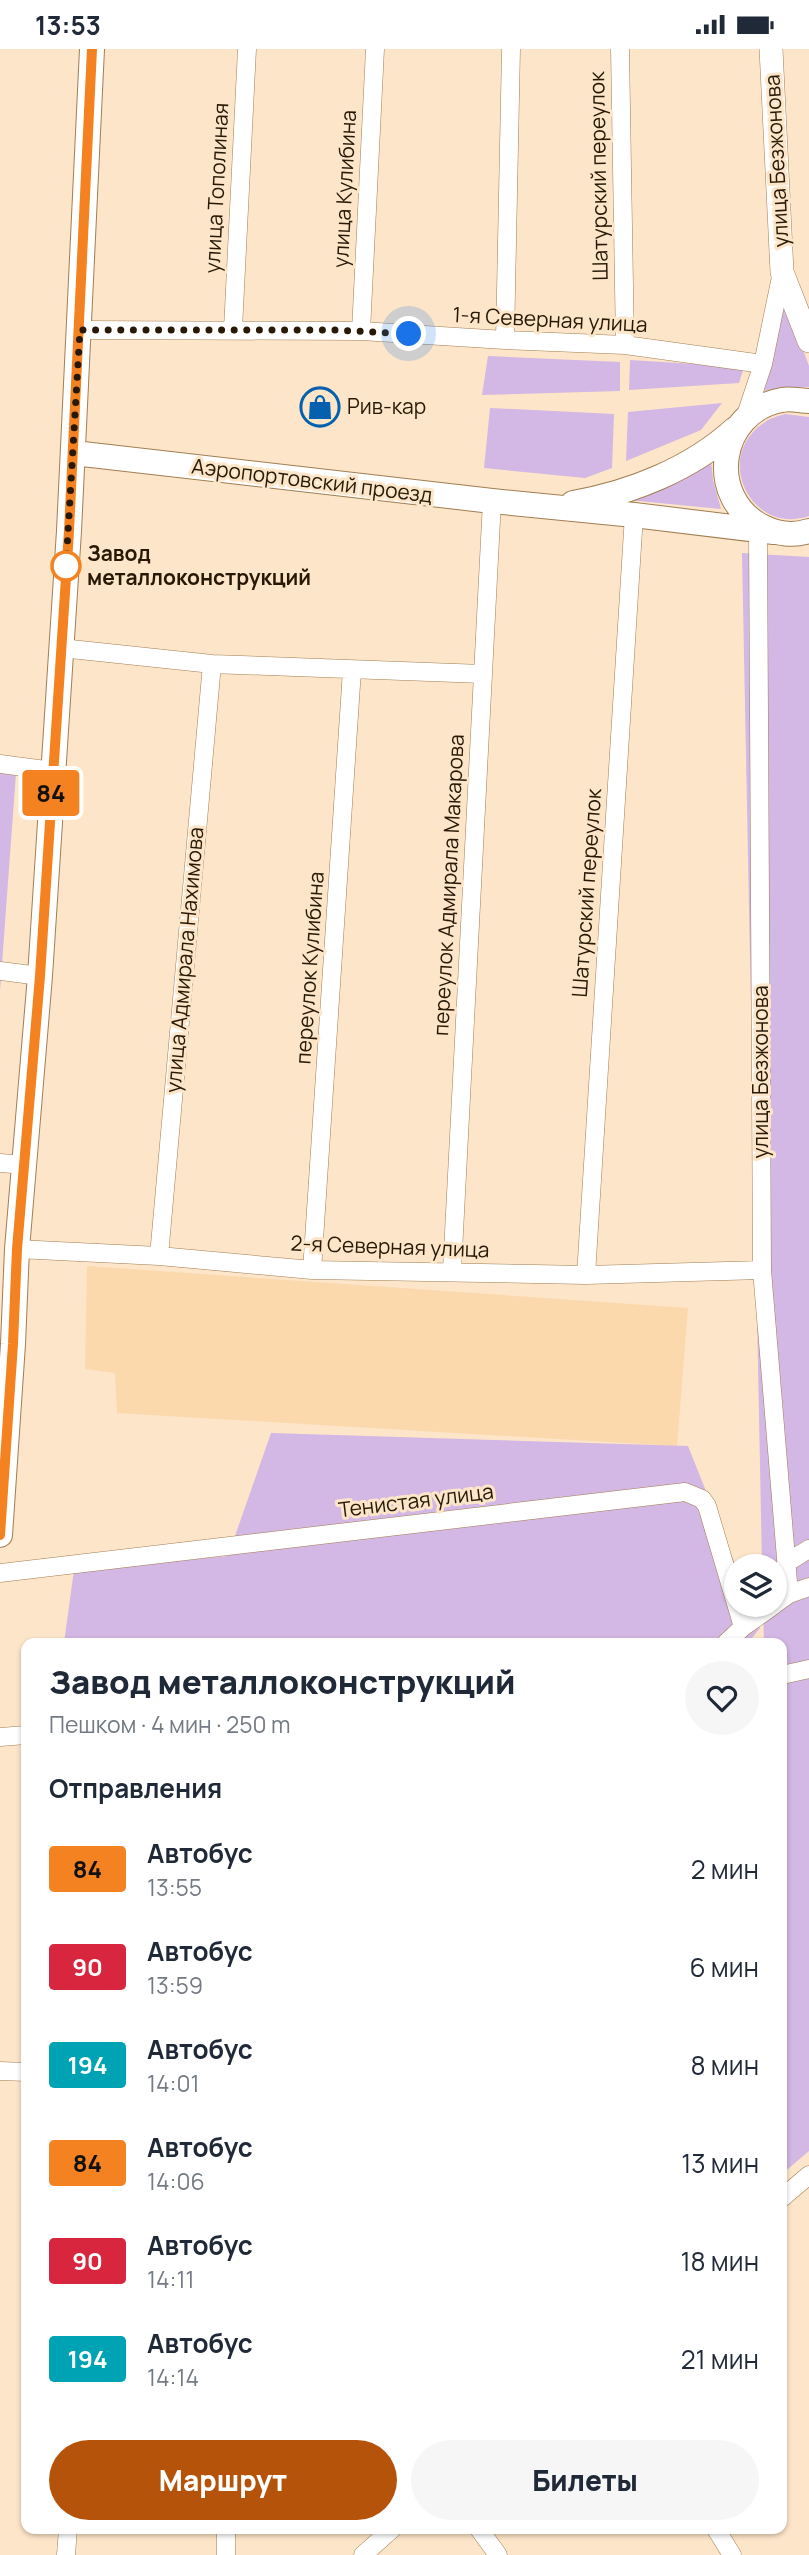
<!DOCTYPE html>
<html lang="ru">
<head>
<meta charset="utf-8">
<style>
  body { margin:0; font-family:Manrope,sans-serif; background:#f6f6f7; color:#1f2937; height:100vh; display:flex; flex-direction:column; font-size:26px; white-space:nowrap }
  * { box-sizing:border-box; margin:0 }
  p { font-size:23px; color:#747a83 }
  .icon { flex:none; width:38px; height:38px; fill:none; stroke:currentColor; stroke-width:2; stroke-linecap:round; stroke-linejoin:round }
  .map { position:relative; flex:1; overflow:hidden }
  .details { position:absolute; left:21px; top:1589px; width:766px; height:896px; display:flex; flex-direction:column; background:#fff; border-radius:14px; box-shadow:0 2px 5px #0004 }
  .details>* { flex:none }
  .badge { padding:0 14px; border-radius:5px; font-size:24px; line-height:46px }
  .tools { position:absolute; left:724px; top:1505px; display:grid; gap:14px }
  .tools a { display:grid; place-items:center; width:63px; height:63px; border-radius:50%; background:#fff; box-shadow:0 2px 5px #0004; font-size:35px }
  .you { position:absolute; width:35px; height:35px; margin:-18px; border:5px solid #fff; border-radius:50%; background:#1a73e8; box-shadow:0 0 0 10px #1a73e833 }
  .map>.badge { position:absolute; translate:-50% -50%; box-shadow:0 0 0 4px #fff }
  h2 { padding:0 28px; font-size:26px; line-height:63px }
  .round { display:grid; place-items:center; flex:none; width:74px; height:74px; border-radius:37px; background:#f6f6f7 }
  .headline { display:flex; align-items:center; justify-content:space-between; height:119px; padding:0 28px }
  h1 { font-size:33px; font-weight:800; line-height:52px }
  .action { display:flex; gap:14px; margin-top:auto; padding:14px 28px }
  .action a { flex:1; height:80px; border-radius:42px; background:#b45309; color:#fff; font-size:28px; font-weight:800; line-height:80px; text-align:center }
  .action a+a { background:#f6f6f7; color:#1f2937 }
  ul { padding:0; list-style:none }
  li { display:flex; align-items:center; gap:21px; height:98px; padding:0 28px }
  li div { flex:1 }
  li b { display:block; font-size:26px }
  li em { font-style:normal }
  li .badge { min-width:77px; font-weight:700; text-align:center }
  .status { display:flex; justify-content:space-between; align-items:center; height:49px; padding:0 35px; background:#fff; direction:ltr }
  .status svg { height:19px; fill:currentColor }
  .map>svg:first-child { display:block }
</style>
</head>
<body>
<div class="status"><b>13:53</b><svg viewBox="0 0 49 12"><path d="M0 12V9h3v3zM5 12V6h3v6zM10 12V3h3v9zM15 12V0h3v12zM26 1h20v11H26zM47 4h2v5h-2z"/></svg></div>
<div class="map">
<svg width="809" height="2506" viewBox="0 0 809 2506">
  <rect width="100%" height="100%" fill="#fde5c9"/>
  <path fill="#fcd8ad" d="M87,1217L688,1259L677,1397L117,1364L115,1324L85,1320Z"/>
  <path fill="#d3b7e4" d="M782,261H788L809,317V338H782L764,342Z
    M488,307L620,313V342L482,346Z
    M630,311L744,318L739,334L629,341Z
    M722,354L701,381L626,412L628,363Z
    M490,359L614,365L612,419L585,429L484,419Z
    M785,365L809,368V467C750,487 712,406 765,373C770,369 779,367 785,365Z
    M711,411L713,431L721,460L618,450Z
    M742,504L809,508V2102L782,2125V1594H764L763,1556H775V1517H762Z
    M0,722L16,724L0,942Z
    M271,1384L688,1397L737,1520V1556H751L760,1579L748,1594H64L74,1521L228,1507Z"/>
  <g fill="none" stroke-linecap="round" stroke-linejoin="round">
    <g stroke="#a27e51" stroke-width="19">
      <path id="minor" d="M620,0L625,296
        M233,280L247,0
        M80,281L361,282L505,291L625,296L763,315
        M361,282L375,0
        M505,291L511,0
        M745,369L763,315L782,223
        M751,473L758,483L762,1221L789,1545L775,1555
        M61,599L212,615L483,625
        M0,715L53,722
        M0,922L40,927
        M0,1114L25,1116
        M17,1200L159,1207L312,1221L586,1226L762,1221
        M159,1207L212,615
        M312,1221L352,621
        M452,1222L492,452
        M586,1226L634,466
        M786,1514L809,1500
        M0,1524L685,1443L702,1450L707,1457L743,1578
        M789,1545L809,1538
        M726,1594L743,1578L774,1556
        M782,1626L809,1620
        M0,1688L26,1686
        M0,2022L26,2023
        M782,2149L809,2126
        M479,2480L498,2506
        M716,2480L732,2506
        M66,2506L68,2480
        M226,2506V2480
        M363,2506L392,2480"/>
    </g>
    <g stroke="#a27e51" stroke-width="24">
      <path id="tertiary" d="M771,0L782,223L809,292"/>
    </g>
    <g stroke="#a27e51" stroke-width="26">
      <path id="secondary" d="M809,352C801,352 790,349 782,351C718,362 705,449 763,478C777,485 794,487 809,482
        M74,404L492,452L634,466L774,483
        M573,454C631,444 691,420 735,380
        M0,1486L13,1295L17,1200L40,927L69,482L92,0"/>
    </g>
    <use href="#minor" stroke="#fff" stroke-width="18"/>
    <use href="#tertiary" stroke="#fff" stroke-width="23"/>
    <use href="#secondary" stroke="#fff" stroke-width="24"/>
  </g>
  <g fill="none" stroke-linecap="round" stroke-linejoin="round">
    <g stroke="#fff" stroke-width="16">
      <path id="line" d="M0,1486L13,1295L17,1200L40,927L69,482L92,0"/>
    </g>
    <use href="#line" stroke="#f58220" stroke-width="10"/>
    <path stroke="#271906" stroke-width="7" stroke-dasharray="0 12.6" d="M66,517L80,281H336L409,285"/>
  </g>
  <defs>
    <g id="shop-ring" transform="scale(2.0125)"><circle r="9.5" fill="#fde5c9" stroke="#0561ae" stroke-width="1.5"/><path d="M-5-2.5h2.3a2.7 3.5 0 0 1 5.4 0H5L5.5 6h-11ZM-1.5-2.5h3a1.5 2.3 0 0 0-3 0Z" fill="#0561ae"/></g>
  </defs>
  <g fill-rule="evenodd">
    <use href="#shop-ring" x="320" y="358"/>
  </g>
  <circle fill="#fff" stroke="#f58220" stroke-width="3.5" cx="66" cy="517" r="14"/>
  <g text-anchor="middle" stroke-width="6" stroke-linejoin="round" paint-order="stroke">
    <g font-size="21" fill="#271906" stroke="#fde5c9">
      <text transform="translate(777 112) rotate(-93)" y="7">улица Безжонова</text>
      <text transform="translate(599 127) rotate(-91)" y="7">Шатурский переулок</text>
      <text transform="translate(217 139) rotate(-87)" y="7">улица Тополиная</text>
      <text transform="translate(345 140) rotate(-87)" y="7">улица Кулибина</text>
      <text transform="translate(550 271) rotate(3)" y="7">1-я Северная улица</text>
      <text transform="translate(312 432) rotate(7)" y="7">Аэропортовский проезд</text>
      <text transform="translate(449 836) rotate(-87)" y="7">переулок Адмирала Макарова</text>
      <text transform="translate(587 844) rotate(-86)" y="7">Шатурский переулок</text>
      <text transform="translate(185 911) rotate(-85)" y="7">улица Адмирала Нахимова</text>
      <text transform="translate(310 919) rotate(-86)" y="7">переулок Кулибина</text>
      <text transform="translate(761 1023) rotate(-90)" y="7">улица Безжонова</text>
      <text transform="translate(390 1198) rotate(2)" y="7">2-я Северная улица</text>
      <text transform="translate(416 1452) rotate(-7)" y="7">Тенистая улица</text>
    </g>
    <g font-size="21" fill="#271906" stroke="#fde5c9" text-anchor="start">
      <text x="347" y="365">Рив-кар</text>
    </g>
    <g font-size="21" font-weight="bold" fill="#271906" stroke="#fde5c9" text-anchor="start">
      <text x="87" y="512">Завод<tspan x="87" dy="24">металлоконструкций</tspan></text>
    </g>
  </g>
</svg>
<div class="tools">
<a><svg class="icon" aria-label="layers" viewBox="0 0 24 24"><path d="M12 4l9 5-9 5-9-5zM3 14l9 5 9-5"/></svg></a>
</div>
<div class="you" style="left:409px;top:285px"></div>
<b class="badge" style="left:51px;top:744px;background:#f58220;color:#111">84</b>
<section class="details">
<div class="headline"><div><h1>Завод металлоконструкций</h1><p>Пешком · 4 мин · 250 m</p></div><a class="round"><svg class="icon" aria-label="heart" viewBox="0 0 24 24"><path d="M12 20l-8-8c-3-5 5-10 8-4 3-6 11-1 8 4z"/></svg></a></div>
<h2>Отправления</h2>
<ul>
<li><span class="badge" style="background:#f58220;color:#111">84</span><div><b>Автобус</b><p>13:55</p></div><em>2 мин</em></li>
<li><span class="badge" style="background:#d7263d;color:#fff">90</span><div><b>Автобус</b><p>13:59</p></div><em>6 мин</em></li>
<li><span class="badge" style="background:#00a3b4;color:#fff">194</span><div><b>Автобус</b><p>14:01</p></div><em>8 мин</em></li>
<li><span class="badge" style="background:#f58220;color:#111">84</span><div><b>Автобус</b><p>14:06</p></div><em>13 мин</em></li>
<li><span class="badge" style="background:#d7263d;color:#fff">90</span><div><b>Автобус</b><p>14:11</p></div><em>18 мин</em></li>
<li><span class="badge" style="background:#00a3b4;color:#fff">194</span><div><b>Автобус</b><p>14:14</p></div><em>21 мин</em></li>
</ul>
<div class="action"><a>Маршрут</a><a>Билеты</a></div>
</section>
</div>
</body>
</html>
